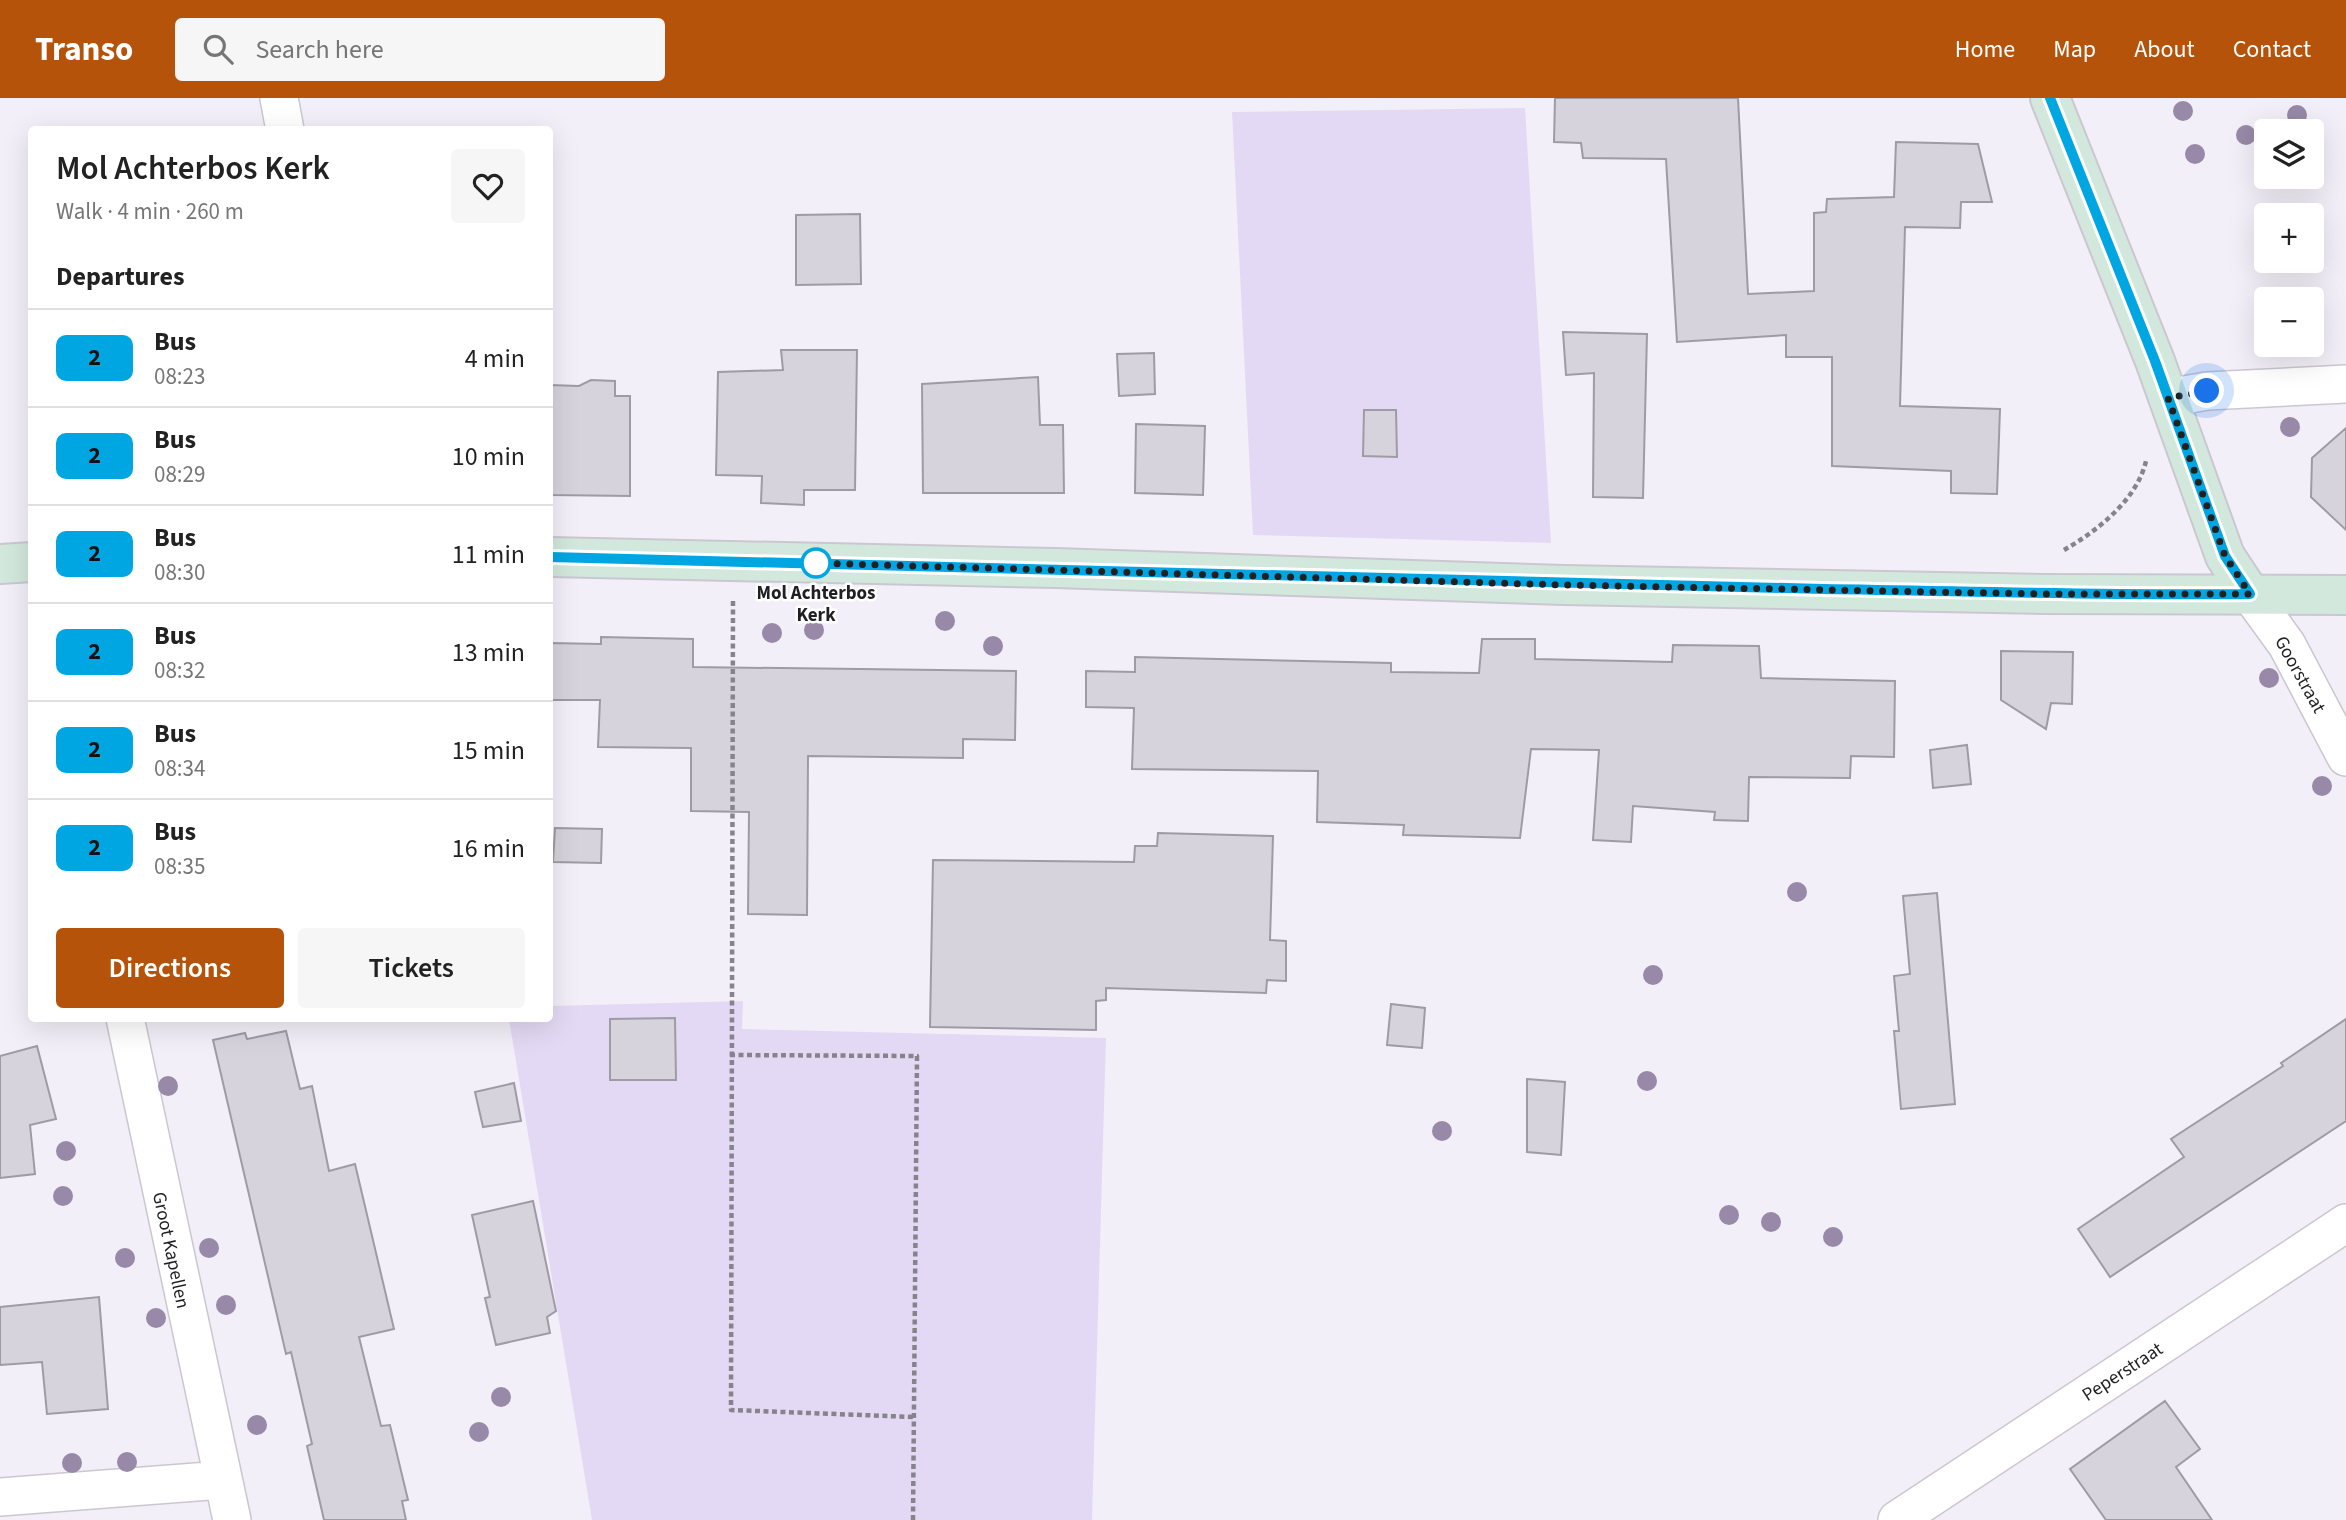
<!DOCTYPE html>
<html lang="en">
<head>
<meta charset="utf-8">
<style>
  body { margin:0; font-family:"Source Sans 3",sans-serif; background:#f6f6f6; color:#222; height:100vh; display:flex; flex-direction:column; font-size:26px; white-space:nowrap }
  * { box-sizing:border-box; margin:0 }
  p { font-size:23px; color:#767676 }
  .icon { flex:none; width:38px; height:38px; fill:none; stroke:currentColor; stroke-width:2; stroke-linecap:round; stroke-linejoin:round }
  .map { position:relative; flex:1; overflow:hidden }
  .panel { position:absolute; left:28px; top:28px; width:525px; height:896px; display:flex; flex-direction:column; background:#fff; border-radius:7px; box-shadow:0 7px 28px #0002 }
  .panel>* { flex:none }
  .badge { padding:0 14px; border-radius:10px; font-size:24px; line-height:46px }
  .controls { position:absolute; left:2254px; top:21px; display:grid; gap:14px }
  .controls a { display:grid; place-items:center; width:70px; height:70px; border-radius:7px; background:#fff; box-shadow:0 7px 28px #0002; font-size:35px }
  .you { position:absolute; width:35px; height:35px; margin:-18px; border:5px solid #fff; border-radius:50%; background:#1a73e8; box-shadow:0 0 0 10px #1a73e833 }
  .map>.badge { position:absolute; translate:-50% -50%; box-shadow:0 0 0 4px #fff }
  h2 { padding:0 28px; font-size:26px; line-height:63px }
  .round { display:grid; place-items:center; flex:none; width:74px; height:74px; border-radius:7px; background:#f6f6f6 }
  .headline { display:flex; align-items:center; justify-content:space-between; height:119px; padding:0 28px }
  h1 { font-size:33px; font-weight:600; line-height:52px }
  .button { display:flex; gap:14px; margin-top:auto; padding:14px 28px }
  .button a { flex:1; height:80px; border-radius:7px; background:#b45309; color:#fff; font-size:28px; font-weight:600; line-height:80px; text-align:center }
  .button a+a { background:#f6f6f6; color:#222 }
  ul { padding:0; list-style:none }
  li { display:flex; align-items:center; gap:21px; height:98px; padding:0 28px; border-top:2px solid #e0e0e0 }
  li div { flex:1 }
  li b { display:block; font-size:26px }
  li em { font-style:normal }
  li .badge { min-width:77px; font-weight:700; text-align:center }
  header { display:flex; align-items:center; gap:42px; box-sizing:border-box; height:98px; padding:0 35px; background:#b45309; color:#fff }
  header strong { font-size:33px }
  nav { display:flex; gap:38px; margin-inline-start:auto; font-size:24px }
  .search { width:490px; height:63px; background:#f6f6f6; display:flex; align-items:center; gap:18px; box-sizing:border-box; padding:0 24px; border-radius:7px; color:#767676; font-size:26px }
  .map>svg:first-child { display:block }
</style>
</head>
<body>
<header>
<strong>Transo</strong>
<div class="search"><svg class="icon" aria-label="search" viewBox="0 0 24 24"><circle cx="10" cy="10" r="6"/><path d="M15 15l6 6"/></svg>Search here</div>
<nav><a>Home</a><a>Map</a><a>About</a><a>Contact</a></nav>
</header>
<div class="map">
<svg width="2346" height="1422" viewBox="0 0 2346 1422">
  <rect width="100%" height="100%" fill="#f3eff8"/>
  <path fill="#e4d9f4" d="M1525,10L1551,445L1253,437L1232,14Z
    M743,903L742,931L1106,940L1092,1422H592L509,921L550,920V908Z"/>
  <path fill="#d7d3dc" stroke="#9f9ba4" stroke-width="2" d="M1555,0H1738L1748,196L1814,193V115L1826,114L1827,101L1894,99L1896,44L1978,46L1992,104H1961L1960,130L1905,129L1900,308L2000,311L1997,396L1951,395V373L1832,368V259H1786V237L1677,244L1666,61L1583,60L1581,45L1554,44Z
    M860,116L861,186L796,187V117Z
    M1563,234L1647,236L1643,400L1593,399L1594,275L1566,277Z
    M781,252H857L855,392H804V407L761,405L762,378L716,377L718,274L783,272Z
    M1154,255L1155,296L1119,298L1117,256Z
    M1038,279L1040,327H1063L1064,395H923L922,286Z
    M591,282L615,283V298H630V398L550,397V287L579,288Z
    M1364,312H1396L1397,359L1363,358Z
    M1136,326L1205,328L1203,397L1135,395Z
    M2346,330V432L2311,399L2312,360Z
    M601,539L693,541V569L1016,573L1015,642L963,641V660L808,658L807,817L748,816L749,714L691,713V650L598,649L600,602H550V545L601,546Z
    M1482,541H1535V561L1672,564L1673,547L1759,548L1761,580L1895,583L1894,659L1851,658L1850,680L1749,679L1748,723L1714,722L1715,714L1633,708L1631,744L1593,742L1599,652L1531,651L1520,740L1403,737L1404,727L1317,724L1318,673L1132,671L1134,610L1086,609V573L1135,574V559L1391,565V574L1479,575Z
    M2001,553L2073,554L2072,606L2051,605L2046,631L2001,602Z
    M1967,647L1971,686L1933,690L1930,652Z
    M555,730L602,731L601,765L553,764Z
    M1158,735L1273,738L1270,842L1286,843V883L1267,882L1266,895L1106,890V902L1096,903V932L930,929L933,762L1134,764L1135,748H1157Z
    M1937,795L1955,1006L1901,1011L1894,933H1899L1894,878L1910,876L1903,798Z
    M1391,906L1425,910L1422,950L1387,947Z
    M675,920L676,982H610V921Z
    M2346,921V1023L2110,1179L2078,1131L2184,1059L2171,1041L2283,968L2281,965Z
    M286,933L300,991L312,988L329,1073L355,1066L394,1231L359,1239L381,1328L390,1327L408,1402L402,1403L406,1422H324L307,1348L312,1346L291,1254L286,1256L213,942L245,935L247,941Z
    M37,948L56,1021L30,1027L35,1076L0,1080V958Z
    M1527,981L1565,984L1561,1057L1527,1054Z
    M514,985L521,1023L483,1029L475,994Z
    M533,1103L556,1213L547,1219L550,1235L496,1247L485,1200L490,1199L472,1117Z
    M99,1199L108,1311L47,1316L42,1264L0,1267V1209Z
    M2165,1303L2200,1351L2176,1369L2212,1422H2106L2070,1371Z"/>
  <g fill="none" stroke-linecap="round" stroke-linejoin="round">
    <g stroke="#cbc7d0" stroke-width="40">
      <path id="street" d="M279,0L285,32
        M2168,300L2207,293L2346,286
        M2250,496L2287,547L2346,659
        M125,920L232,1422
        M0,1399L222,1382
        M1897,1422L2346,1125"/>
    </g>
    <g stroke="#cbc7d0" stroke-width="42">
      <path id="secondary" d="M2050,0L2155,263L2225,458L2250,496
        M550,459L1056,470L1564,487L2044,496L2346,497
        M0,466L32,464"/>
    </g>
    <path stroke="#86848a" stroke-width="4.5" stroke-dasharray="5 3.5" stroke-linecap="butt" d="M2064,452C2097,433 2137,402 2146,363
      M733,503L731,1312L913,1319
      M730,957L917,958L913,1422"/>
    <use href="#street" stroke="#fff" stroke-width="37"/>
    <use href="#secondary" stroke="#d2e8dd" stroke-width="38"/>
  </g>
  <g fill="#9789a7">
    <circle cx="2183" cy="13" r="10"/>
    <circle cx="2297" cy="17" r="10"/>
    <circle cx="2246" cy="37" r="10"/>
    <circle cx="2195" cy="56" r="10"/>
    <circle cx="2290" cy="329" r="10"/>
    <circle cx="945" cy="523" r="10"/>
    <circle cx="814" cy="532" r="10"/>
    <circle cx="772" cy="535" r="10"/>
    <circle cx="993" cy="548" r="10"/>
    <circle cx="2269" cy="580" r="10"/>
    <circle cx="2322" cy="688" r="10"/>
    <circle cx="1797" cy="794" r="10"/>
    <circle cx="1653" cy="877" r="10"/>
    <circle cx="1647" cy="983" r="10"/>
    <circle cx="168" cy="988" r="10"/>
    <circle cx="1442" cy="1033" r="10"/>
    <circle cx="66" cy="1053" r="10"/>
    <circle cx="63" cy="1098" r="10"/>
    <circle cx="1729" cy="1117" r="10"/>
    <circle cx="1771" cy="1124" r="10"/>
    <circle cx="1833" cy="1139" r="10"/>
    <circle cx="209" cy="1150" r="10"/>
    <circle cx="125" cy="1160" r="10"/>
    <circle cx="226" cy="1207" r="10"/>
    <circle cx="156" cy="1220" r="10"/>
    <circle cx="501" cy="1299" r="10"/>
    <circle cx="257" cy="1327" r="10"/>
    <circle cx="479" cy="1334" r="10"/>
    <circle cx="127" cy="1364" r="10"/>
    <circle cx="72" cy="1365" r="10"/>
  </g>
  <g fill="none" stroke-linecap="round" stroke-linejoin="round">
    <g stroke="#fff" stroke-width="16">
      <path id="line" d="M550,459C974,468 1398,484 1823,491C1966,493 2108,498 2250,496L2225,458L2155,263L2050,0"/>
    </g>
    <use href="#line" stroke="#00a6e2" stroke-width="10"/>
    <path stroke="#201f22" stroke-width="7" stroke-dasharray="0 12.6" d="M816,465H814L1564,487L2044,496H2250L2225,458L2168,300L2207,293"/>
  </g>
  <circle fill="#fff" stroke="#00a6e2" stroke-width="3.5" cx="816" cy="465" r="14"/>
  <g text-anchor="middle" stroke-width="5" stroke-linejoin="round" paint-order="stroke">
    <g font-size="19" font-weight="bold" fill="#201f22" stroke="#fff">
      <text x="816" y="501">Mol Achterbos<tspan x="816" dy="22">Kerk</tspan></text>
    </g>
    <g font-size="19" fill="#201f22" stroke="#fff">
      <text transform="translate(2301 576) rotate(61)" y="7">Goorstraat</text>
      <text transform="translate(172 1152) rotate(78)" y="7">Groot Kapellen</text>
      <text transform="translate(2122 1273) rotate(-33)" y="7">Peperstraat</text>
    </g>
  </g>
</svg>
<div class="controls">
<a><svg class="icon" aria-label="layers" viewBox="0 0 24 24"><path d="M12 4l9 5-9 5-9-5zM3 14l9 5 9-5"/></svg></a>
<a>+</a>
<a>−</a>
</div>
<div class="you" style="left:2207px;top:293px"></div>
<section class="panel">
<div class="headline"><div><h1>Mol Achterbos Kerk</h1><p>Walk · 4 min · 260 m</p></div><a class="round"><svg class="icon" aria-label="heart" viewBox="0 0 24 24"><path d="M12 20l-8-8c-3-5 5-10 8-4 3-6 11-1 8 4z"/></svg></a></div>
<h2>Departures</h2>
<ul>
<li><span class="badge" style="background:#00a6e2;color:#111">2</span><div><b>Bus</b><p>08:23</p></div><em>4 min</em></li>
<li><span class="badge" style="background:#00a6e2;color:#111">2</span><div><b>Bus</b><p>08:29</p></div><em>10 min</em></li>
<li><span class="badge" style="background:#00a6e2;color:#111">2</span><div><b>Bus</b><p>08:30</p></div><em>11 min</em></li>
<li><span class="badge" style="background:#00a6e2;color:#111">2</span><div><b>Bus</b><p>08:32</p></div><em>13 min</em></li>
<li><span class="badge" style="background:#00a6e2;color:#111">2</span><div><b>Bus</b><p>08:34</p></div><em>15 min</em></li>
<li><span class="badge" style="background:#00a6e2;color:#111">2</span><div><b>Bus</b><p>08:35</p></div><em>16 min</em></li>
</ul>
<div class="button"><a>Directions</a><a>Tickets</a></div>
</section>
</div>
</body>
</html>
